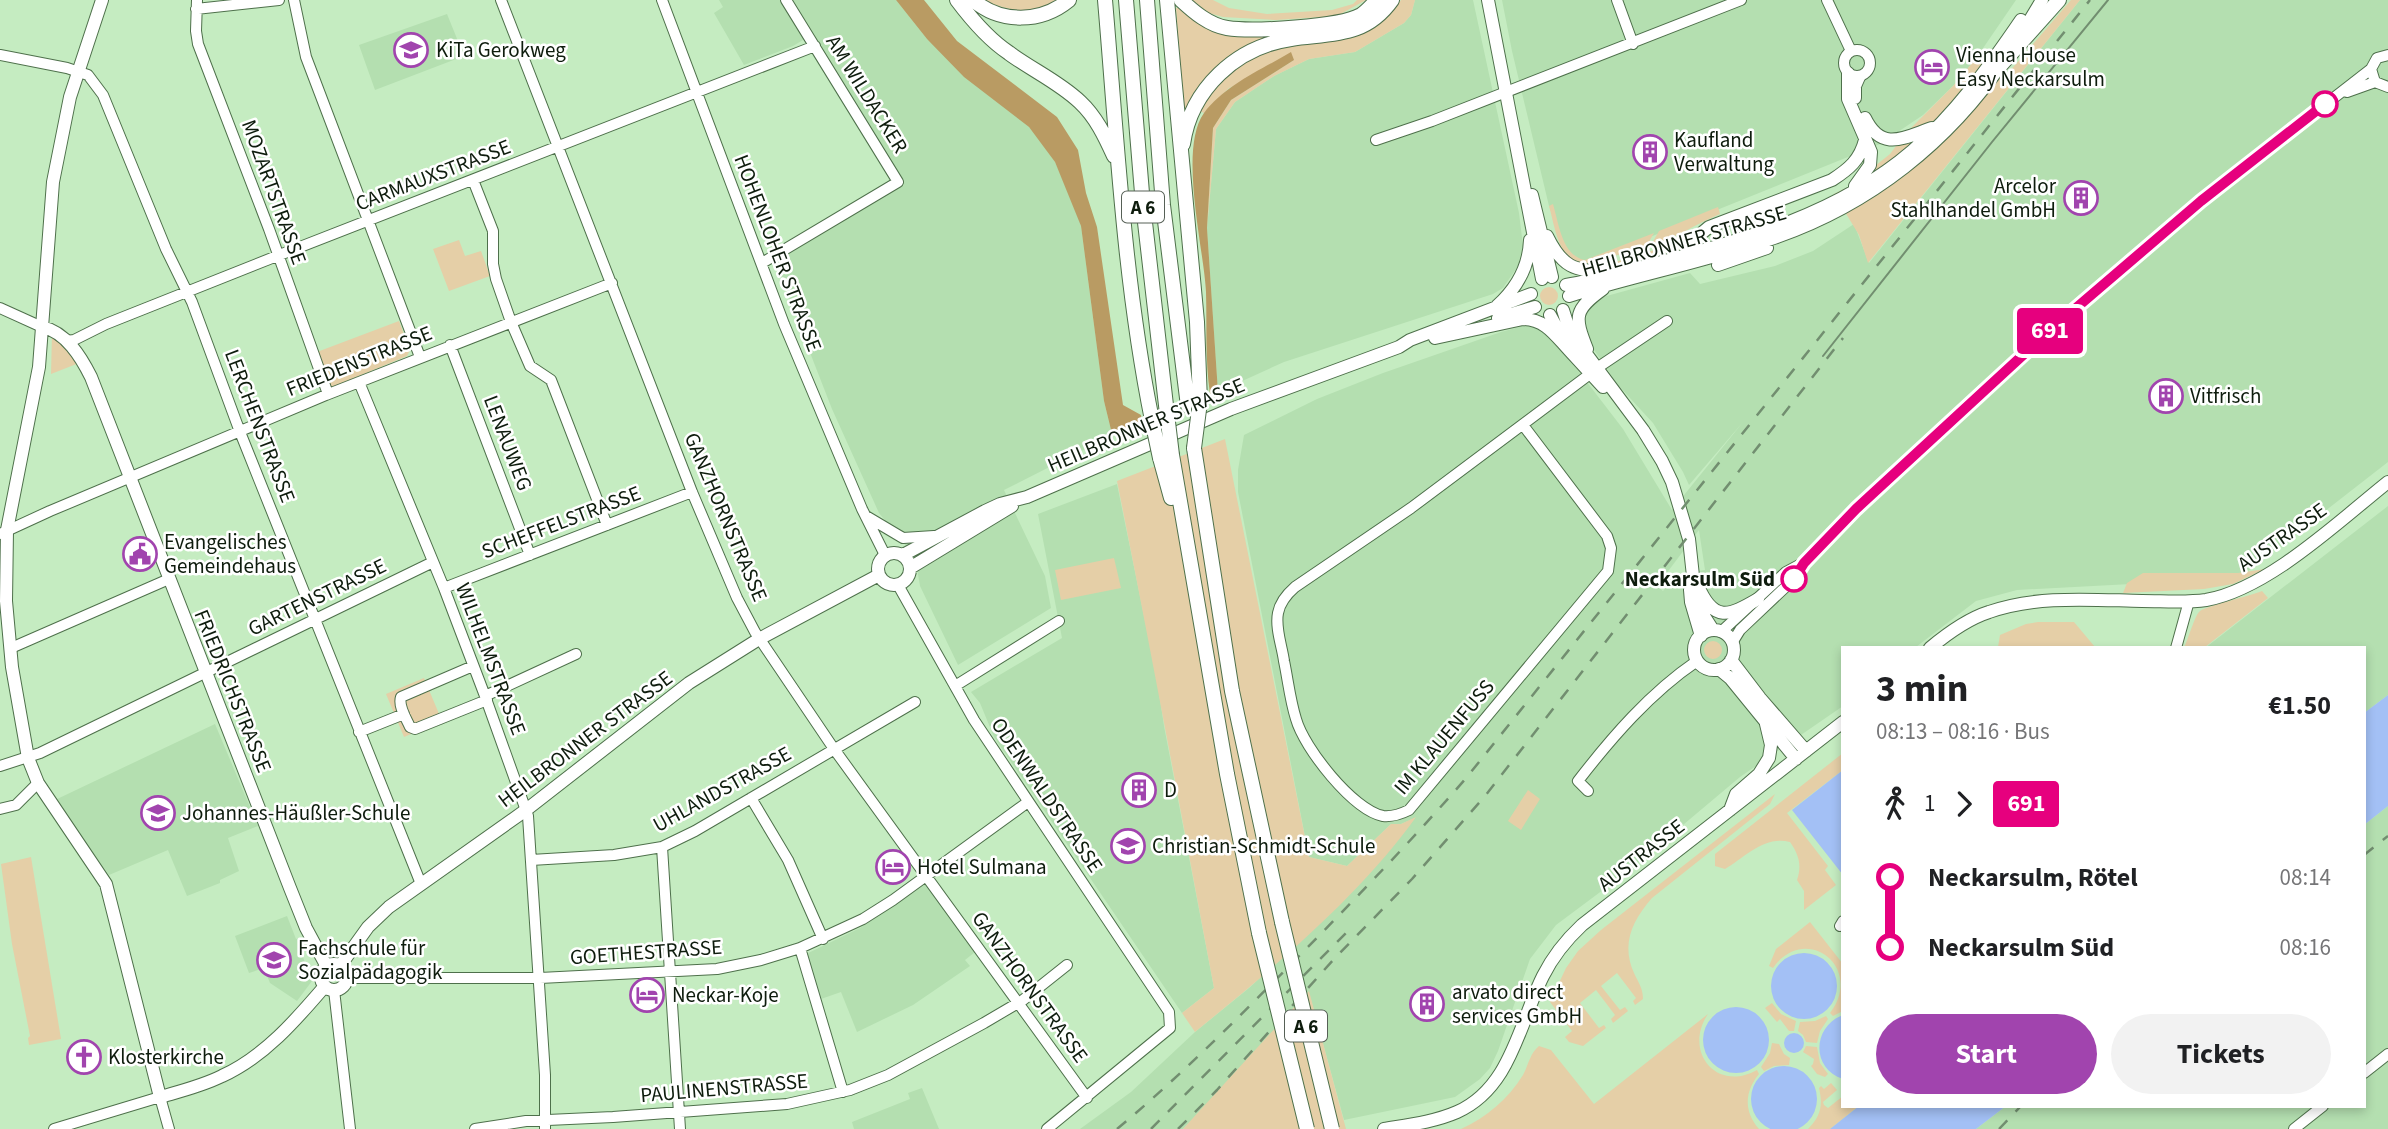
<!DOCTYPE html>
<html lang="en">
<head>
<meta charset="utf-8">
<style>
  body { margin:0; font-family:"Source Sans 3",sans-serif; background:#f2f2f2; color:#202124; height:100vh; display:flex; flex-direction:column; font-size:26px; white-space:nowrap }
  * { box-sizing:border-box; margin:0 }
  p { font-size:23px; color:#757577 }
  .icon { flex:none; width:38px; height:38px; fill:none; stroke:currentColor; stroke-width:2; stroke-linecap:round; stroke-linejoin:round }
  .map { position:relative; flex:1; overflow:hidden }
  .side { position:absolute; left:1841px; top:646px; width:525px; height:462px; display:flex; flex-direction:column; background:#fff; border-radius:0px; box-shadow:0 4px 10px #0003 }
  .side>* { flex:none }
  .badge { padding:0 14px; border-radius:5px; font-size:24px; line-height:46px }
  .map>.badge { position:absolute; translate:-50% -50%; box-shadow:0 0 0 4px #fff }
  .legs { display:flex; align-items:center; gap:10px; height:77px; padding:0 35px; font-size:23px }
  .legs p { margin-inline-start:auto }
  .overview { display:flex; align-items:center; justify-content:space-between; height:119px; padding:0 35px }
  h1 { font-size:38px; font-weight:700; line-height:52px }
  .primary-button { display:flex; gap:14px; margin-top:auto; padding:14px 35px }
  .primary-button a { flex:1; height:80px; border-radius:42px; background:#a144ae; color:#fff; font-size:28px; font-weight:700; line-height:80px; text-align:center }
  .primary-button a+a { background:#f2f2f2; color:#202124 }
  ul { padding:0 35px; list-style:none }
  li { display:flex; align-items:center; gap:24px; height:70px; font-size:26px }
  li i { display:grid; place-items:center; width:10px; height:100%; margin:0 9px; background:currentColor }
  li i::after { content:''; width:18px; height:18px; margin:-9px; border:5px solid; border-radius:50%; background:#fff }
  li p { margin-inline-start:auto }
  li:first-child i { background:linear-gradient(#0000 50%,currentColor 0) }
  li:last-child i { background:linear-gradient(currentColor 50%,#0000 0) }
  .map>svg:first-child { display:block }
</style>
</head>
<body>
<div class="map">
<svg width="2388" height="1129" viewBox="0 0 2388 1129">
  <rect width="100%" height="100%" fill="#c5ecc1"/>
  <path fill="#b4dfb0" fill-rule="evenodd" d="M719,0H896L927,39L1029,127L1043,144L1055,162L1075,206L1081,226L1104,401L1112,434L1109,440L1081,451L1004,490L1045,576L1051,608L958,665L920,586L915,557L879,513L832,409L775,263L780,257L904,185L813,34L793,46L744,65L714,13L723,7Z
    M1415,0H1473L1519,213L1523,246L1518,266L1503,288L1493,294L1284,362L1218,392L1207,228L1216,129L1235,102L1274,76L1309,59L1355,52L1404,23L1411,15Z
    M1502,0H2016L1977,57L1953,86L1923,115L1880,144L1608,254L1583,262L1572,257L1565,249L1549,206L1512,51Z
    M2080,0H2388V462L2248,571L2225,579L2017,590L1976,601L1916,647L1843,648V706L1740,777L1627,872L1556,925L1530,959L1498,1051L1490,1068L1480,1079L1455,1097L1344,1120L1310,996L1183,1129H1080L1131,1092L1195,1032L1249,988L1347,897L1415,818L1401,824H1391L1347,866L1309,857L1238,492V470L1244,435L1317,399L1383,373L1501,332L1523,326H1535L1546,334L1580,373L1623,429L1672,510L1743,422L1689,485L1683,472L1653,423L1618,385L1590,344L1585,331L1584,313L1594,302L1603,297L1690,273L1700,284L1775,266L1813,251L1854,224L1869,263ZM1699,530L1705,570L1677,574L1663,591L1657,586Z
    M447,14L464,56L375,90L359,45Z
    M1117,484L1157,679L1164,726L1214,988L1182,1013L994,737L980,703L971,692L1062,638L1038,514Z
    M2388,506V695L2364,713V648H2205Z
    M215,724L258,826L228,838L239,871L220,880V883L187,896L168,850L109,875L55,800Z
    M2388,806V1129H1976L2006,1106H2364V825Z
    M926,884L975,952L965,960L970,966L913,1005L857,1032L841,992L818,1000L804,955L860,928Z
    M287,916L296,939L299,938L303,951L301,952L312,981L297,1001L270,983L264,968L249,973L235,936Z
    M922,1088L939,1129H854L852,1122L910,1099L908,1093Z"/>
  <path fill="#e5cfa7" d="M983,0H1056C1032,16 1008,11 983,0Z
    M1192,0H1213L1229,8L1267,14L1332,10L1353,4L1357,0H1366L1337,16L1276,20L1223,17L1209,13Z
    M1401,0H1415L1411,15L1404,23L1355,52L1309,59L1274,76L1235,102L1216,129L1207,228L1213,128L1231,100L1294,60L1229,88L1204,113L1199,111C1218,83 1242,56 1276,48C1328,37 1365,52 1401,0Z
    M2071,0H2080L1868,263L1859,235L1834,194L1850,186L1890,154L1905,134L1953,86L1977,57L2003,79Z
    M1176,8H1180C1208,37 1231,32 1269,34V37C1232,48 1203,73 1188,108L1183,109Z
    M1553,204C1559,224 1562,256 1585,260L1654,233L1646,247L1589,263C1558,264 1556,230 1549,206Z
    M1718,207L1720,214C1696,224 1676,238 1651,245L1659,231Z
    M1689,234L1685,246L1676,251L1599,267L1680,242Z
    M459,240L465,256L481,251L490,276L449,291L433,249Z
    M1540 296a9 9 0 1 1 18 0a9 9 0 1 1-18 0Z
    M399,321L410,350L407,356L330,388L317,352Z
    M52,333L79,363L51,374Z
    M1225,439L1309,857L1347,866L1391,824H1401L1416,817C1359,897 1271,970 1195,1032L1182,1013L1214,988C1182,819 1151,650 1117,481Z
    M1114,558L1121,588L1061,600L1055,570Z
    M2265,569L2233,584L2204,589L2123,593L2127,583L2143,573H2238Z
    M2262,591L2268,598L2205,647L2184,648C2188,639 2195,616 2199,612C2204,606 2251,596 2262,591Z
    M2038,622H2074L2095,647H1998L2000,635L2026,624Z
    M1704 650a9 9 0 1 1 18 0a9 9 0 1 1-18 0Z
    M424,678L442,721L404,737L386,694Z
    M1843,753V770L1787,813L1828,866L1825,870L1836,885L1804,910V891L1797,880C1802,865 1799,855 1790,842C1765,835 1745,857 1725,869L1715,866V854Z
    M1528,790L1540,799L1521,830L1508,821Z
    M1775,794L1770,804L1652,898C1632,921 1621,944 1634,973C1638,982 1643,988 1643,999L1635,1005L1633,1001L1636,998L1617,973L1601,986L1620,1010L1625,1007L1628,1011L1613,1023L1611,1019L1615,1015L1596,990L1580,1003L1599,1028L1604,1025L1606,1028L1583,1046L1569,1042L1565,1037L1572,1031L1550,1002L1566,968L1578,951L1601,930Z
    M31,857L61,1039L29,1045L28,1038L30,1036L12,944L1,864Z
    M1810,922L1843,964V1011L1833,1016L1830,1013C1865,967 1805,922 1773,968L1769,966L1776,949Z
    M1309,991L1346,1129H1183Z
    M1772,1003L1781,1014L1796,1021L1794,1031H1789L1780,1019L1777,1022L1765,1008Z
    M1708,1014C1683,1051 1716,1093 1757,1070L1759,1074C1745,1091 1743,1111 1759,1129H1461C1487,1117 1508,1099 1523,1075C1528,1066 1530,1053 1539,1046L1551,1050L1594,1104Z
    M1826,1016L1828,1019L1820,1031L1817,1043L1806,1042L1803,1035L1798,1031L1800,1022L1815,1021Z
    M1772,1043L1779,1044L1784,1054L1790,1058L1789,1065L1774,1066L1764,1071L1761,1067L1770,1053Z
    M1806,1046L1817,1047L1820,1063L1828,1074L1825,1077L1817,1074L1811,1066L1813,1064L1814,1059L1803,1052Z
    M1831,1083L1837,1090L1823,1102L1824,1105L1828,1108L1843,1096V1106H1859L1830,1129H1808C1821,1116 1823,1105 1819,1088L1821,1086L1824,1089Z"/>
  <path fill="#b99b63" d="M896,0H924L957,41L1057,117L1078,150L1086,193L1097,227L1123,405L1141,415L1142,422L1112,434L1104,401L1081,226L1055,162L1029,127L964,77L927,39Z
    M1291,52L1294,60L1231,100L1213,128L1207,228L1218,392L1210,394C1205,359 1207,327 1206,292C1204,249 1178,149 1204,113C1225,85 1261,70 1291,52Z"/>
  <path fill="#a3c0f5" d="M2388,695V806L2364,825V713Z
    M1843,770V875L1792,810Z
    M1771 986a33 33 0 1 1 66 0a33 33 0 1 1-66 0Z
    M1703 1040a33 33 0 1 1 66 0a33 33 0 1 1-66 0Z
    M1843,1015V1079C1810,1068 1813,1026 1843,1015Z
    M1784 1043a10 10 0 1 1 20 0a10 10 0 1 1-20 0Z
    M1751 1099a33 33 0 1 1 66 0a33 33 0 1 1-66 0Z
    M1859,1106H2006L1976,1129H1830Z"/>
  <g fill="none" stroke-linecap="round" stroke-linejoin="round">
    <g stroke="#4e704b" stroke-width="12">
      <path id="minor" d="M197,0L196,31L198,44L269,229L328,394
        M294,0L306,57L420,357
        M501,0L692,492L737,598L755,632L834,749L1087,1098
        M662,0L784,324L862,509L885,555
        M1617,0L1633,44
        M1827,0L1851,51
        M196,9L279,0
        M1844 63a13 13 0 1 1 26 0a13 13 0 1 1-26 0Z
        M0,55L67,68L88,75L103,95L166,249L192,302L240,432L421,884
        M2388,55L2377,58L2371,69L2375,82L2388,87
        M2347,92L2375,82
        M1376,140L1432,121L1741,0
        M473,180L493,231V264L496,279L511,322L530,366L551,380L607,525
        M762,263L898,182L786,0
        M0,308L42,327
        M66,341L74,340L106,324L277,256L815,46
        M450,345L530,555
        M1597,368L1667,321
        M359,382L444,588L485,696L528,816L545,1075V1129
        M1523,425L1607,536L1611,548L1608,571L1409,810C1401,814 1393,817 1383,816C1353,810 1304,748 1296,719C1290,700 1288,680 1284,661C1282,646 1275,628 1278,613C1280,602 1287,594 1295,587L1411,508L1590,374
        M866,516L903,538L934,536
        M0,534L50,511L326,395L612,283
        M898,585L974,720L1169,1012L1170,1028L1047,1129
        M444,588L692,492
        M1721,632L1786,572L1801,564
        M1732,643L1740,630L1794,579L1804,563L1833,532L2107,280L2201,201L2371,69
        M11,648L169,579
        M2176,648L2189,601
        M473,666L401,697C398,706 406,718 410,727L415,729L487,700
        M955,686L1059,621
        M485,696L576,654
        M359,732L404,714
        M0,766L40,753L433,562
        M1588,791L1578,781C1612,737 1650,693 1697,661
        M751,798L788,860L823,939
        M0,809L16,805L38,783
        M662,847L680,1129
        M531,860L614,855L662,847L695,831L915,702
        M1840,926L1843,921
        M800,948L843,1092
        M347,978H540L717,969L761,960L800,948L863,919L893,900L1028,802
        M334,990L350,1129
        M2364,1073L2388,1054
        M54,1129L160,1097L169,1129
        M475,1129L526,1121L613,1117L787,1104L850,1090L888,1075L984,1023L1023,1000L1067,965
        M2294,1129L2323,1106"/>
    </g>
    <g stroke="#4e704b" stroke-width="14">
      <path id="major" d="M102,0L70,97L53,182L39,367L7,530L6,601L12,667L28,758L38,783L106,884L160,1097C181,1091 202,1086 222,1076C264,1057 296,1020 325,986
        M1488,0L1542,279
        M2019,38L2042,0
        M1848,73V99L1871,152L1870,165L1855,186
        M1855,98V86L1859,77
        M1865,118C1882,153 1905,137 1932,128
        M1532,195L1552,277
        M1703,232L1709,227L1832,180C1849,169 1860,160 1865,140
        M1547,236C1562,267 1574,271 1607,272
        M1718,265L1767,248
        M1566,285C1596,280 1625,271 1654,264C1744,240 1840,213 1912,151C1955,114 1989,67 2021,20
        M1569,296C1637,275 1707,261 1774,238C1870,205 1949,142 2005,59
        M1497,306C1517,288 1529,266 1530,240
        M1563,310L1570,332L1643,430L1662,461L1672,482L1689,539L1693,576L1690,590L1691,602L1701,636
        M1550,315L1569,350L1603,387
        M1498,318L1535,307
        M42,327C66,332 81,357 91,377L290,888L306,928L327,967
        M1435,338L1523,319C1545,319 1555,335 1569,350
        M1587,349C1574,316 1574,310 1603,289
        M878 569a16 16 0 1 1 32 0a16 16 0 1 1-32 0Z
        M903,555L985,511L1000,504L1027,497L1231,409L1399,347L1410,340L1531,294
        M910,568L1012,506
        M1698,586C1714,623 1729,616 1758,599
        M1699,596L1704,616L1713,630
        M1694 650a20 20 0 1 1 40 0a20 20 0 1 1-40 0Z
        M1930,648C1948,633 1967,619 1989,612C2037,595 2092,600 2142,601C2163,601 2186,603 2206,600C2268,589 2339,521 2388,482
        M1731,660L1760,698L1806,751
        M1719,669L1730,678L1796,759
        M1730,810L1736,794L1759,774L1769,758L1771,745L1766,724
        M321 977a13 13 0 1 1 26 0a13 13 0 1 1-26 0Z
        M340,966L368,927L389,907L526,810L689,683L759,639L879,575
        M1384,1129C1408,1125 1434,1122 1457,1112C1511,1088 1519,1024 1543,976C1553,956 1566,940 1582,925L1843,722"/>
    </g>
    <g stroke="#4e704b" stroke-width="16">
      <path id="highway" d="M957,0C972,20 988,39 1009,53C1032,70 1059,82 1080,102C1096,117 1105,136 1114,156
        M973,0C1001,24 1041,23 1069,0
        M1105,0C1117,140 1124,282 1152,420
        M1126,0L1143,205L1167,414
        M1147,0L1163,205L1188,406
        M1167,0L1197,322L1200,402
        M1181,0C1194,12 1209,25 1227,28C1252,32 1340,27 1361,15C1367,11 1372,5 1377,0
        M1999,67L2059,0
        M1183,144C1191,89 1236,47 1291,39C1331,33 1365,38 1392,0
        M1194,448L1232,691L1282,922
        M1172,455L1227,774L1259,933
        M1160,458L1171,498"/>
    </g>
    <use href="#minor" stroke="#fff" stroke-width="10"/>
    <use href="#major" stroke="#fff" stroke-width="12"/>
    <use href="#highway" stroke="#fff" stroke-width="14"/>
    <path stroke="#728e70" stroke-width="2" d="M1823,356L1992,142L2108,0"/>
    <path stroke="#728e70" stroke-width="2.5" stroke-dasharray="12 12" stroke-linecap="butt" d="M2364,855L2388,836
      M1117,1129C1183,1074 1243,1013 1303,952C1359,895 1415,837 1467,777L2090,0
      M1151,1129L1346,933
      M1178,1129L1217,1090L1334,959L1412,879L1485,796L1843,338
      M1999,1129L2021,1106"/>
    <g stroke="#4e704b" stroke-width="16" stroke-linecap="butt">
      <path id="highway-bridge" d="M1167,414L1172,455
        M1152,420L1160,458
        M1194,448L1200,402
        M1282,922L1332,1129
        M1259,933L1307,1129"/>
    </g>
    <use href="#highway-bridge" stroke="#fff" stroke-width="14"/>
  </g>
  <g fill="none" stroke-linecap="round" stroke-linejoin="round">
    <g stroke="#fff" stroke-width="16">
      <path id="line-1" d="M1794,579L1804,563L1856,509L2048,332L2201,201L2325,104"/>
    </g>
    <use href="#line-1" stroke="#e6007e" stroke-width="10"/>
  </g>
  <defs>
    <g id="school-ring" transform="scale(1.75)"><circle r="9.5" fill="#fff" stroke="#a144ae" stroke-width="1.5"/><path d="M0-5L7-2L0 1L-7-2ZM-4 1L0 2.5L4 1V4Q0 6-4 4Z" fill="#a144ae"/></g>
    <g id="hotel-ring" transform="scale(1.75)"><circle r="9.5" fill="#fff" stroke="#a144ae" stroke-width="1.5"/><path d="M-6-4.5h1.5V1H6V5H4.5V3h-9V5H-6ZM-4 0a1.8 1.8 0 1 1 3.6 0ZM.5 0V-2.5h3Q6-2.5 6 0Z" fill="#a144ae"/></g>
    <g id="building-ring" transform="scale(1.75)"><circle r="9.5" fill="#fff" stroke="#a144ae" stroke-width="1.5"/><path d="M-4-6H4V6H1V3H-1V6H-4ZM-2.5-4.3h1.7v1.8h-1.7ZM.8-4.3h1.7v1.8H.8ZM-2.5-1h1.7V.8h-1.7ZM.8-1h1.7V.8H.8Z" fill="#a144ae"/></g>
    <g id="civic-ring" transform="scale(1.75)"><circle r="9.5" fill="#fff" stroke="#a144ae" stroke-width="1.5"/><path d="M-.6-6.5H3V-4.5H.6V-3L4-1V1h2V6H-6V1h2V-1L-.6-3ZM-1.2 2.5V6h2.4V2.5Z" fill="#a144ae"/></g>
    <g id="church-ring" transform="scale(1.75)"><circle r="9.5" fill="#fff" stroke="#a144ae" stroke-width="1.5"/><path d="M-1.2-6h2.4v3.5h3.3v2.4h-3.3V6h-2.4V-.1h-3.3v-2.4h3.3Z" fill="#a144ae"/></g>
  </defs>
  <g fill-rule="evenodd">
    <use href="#school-ring" x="411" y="50"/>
    <use href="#hotel-ring" x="1932" y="67"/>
    <use href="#building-ring" x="1650" y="152"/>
    <use href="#building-ring" x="2081" y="198"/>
    <use href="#building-ring" x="2166" y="396"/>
    <use href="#civic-ring" x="140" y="554"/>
    <use href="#building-ring" x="1139" y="790"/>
    <use href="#school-ring" x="158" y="813"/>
    <use href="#school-ring" x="1128" y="846"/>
    <use href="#hotel-ring" x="893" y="867"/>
    <use href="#school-ring" x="274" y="960"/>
    <use href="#hotel-ring" x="647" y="995"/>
    <use href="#building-ring" x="1427" y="1004"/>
    <use href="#church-ring" x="84" y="1057"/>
  </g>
  <g fill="#fff" stroke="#e6007e" stroke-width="3.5">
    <circle cx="2325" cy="104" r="12"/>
    <circle cx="1794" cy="579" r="12"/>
  </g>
  <g text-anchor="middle" stroke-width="5" stroke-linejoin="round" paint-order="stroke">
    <g fill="#fff" stroke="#566056" stroke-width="2">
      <rect x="1122" y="191.5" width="42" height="31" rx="5"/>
      <rect x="1285" y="1010.5" width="42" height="31" rx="5"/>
    </g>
    <g font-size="19" font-weight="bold" fill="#0e1c0d">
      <text x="1143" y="214">A 6</text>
      <text x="1306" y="1033">A 6</text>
    </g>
    <g font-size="21" fill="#0e1c0d" stroke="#fff" text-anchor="start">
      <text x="436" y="57">KiTa Gerokweg</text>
      <text x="1956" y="62">Vienna House<tspan x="1956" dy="24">Easy Neckarsulm</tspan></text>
      <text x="1674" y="147">Kaufland<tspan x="1674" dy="24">Verwaltung</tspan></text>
      <text x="2056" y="193" text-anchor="end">Arcelor<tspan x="2056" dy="24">Stahlhandel GmbH</tspan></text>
      <text x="2190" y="403">Vitfrisch</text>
      <text x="164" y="549">Evangelisches<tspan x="164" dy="24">Gemeindehaus</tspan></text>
      <text x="1164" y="797">D</text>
      <text x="182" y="820">Johannes-Häußler-Schule</text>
      <text x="1152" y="853">Christian-Schmidt-Schule</text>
      <text x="917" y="874">Hotel Sulmana</text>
      <text x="298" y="955">Fachschule für<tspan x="298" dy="24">Sozialpädagogik</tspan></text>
      <text x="1452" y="999">arvato direct<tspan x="1452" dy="24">services GmbH</tspan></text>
      <text x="672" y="1002">Neckar-Koje</text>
      <text x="108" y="1064">Klosterkirche</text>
    </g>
    <g font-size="21" fill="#0e1c0d" stroke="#fff">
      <text transform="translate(867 94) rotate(58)" y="7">AM WILDACKER</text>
      <text transform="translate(433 175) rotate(-21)" y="7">CARMAUXSTRASSE</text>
      <text transform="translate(274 192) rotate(70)" y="7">MOZARTSTRASSE</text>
      <text transform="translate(1684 241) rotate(-16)" y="7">HEILBRONNER STRASSE</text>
      <text transform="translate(778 253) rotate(69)" y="7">HOHENLOHER STRASSE</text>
      <text transform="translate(359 361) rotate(-22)" y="7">FRIEDENSTRASSE</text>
      <text transform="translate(1146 425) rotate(-23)" y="7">HEILBRONNER STRASSE</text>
      <text transform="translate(260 426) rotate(69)" y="7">LERCHENSTRASSE</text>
      <text transform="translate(508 443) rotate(69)" y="7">LENAUWEG</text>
      <text transform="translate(726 517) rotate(67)" y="7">GANZHORNSTRASSE</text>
      <text transform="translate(561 522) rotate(-21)" y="7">SCHEFFELSTRASSE</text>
      <text transform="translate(2282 537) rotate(-35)" y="7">AUSTRASSE</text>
      <text transform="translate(317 597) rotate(-26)" y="7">GARTENSTRASSE</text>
      <text transform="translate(491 659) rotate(69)" y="7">WILHELMSTRASSE</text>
      <text transform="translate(233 691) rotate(68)" y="7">FRIEDRICHSTRASSE</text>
      <text transform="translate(1444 737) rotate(-50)" y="7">IM KLAUENFUSS</text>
      <text transform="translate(585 739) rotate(-37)" y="7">HEILBRONNER STRASSE</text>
      <text transform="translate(722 789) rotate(-29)" y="7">UHLANDSTRASSE</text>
      <text transform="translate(1047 795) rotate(56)" y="7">ODENWALDSTRASSE</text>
      <text transform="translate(1641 855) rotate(-38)" y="7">AUSTRASSE</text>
      <text transform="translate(646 952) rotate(-4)" y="7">GOETHESTRASSE</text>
      <text transform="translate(1030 987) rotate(54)" y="7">GANZHORNSTRASSE</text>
      <text transform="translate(724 1088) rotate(-5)" y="7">PAULINENSTRASSE</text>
    </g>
    <g font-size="21" font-weight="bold" fill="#0e1c0d" stroke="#fff" text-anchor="end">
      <text x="1775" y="586">Neckarsulm Süd</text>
    </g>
  </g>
</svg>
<b class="badge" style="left:2050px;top:331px;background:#e6007e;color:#fff">691</b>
<section class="side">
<div class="overview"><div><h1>3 min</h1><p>08:13 – 08:16 · Bus</p></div><b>€1.50</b></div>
<div class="legs"><svg class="icon" aria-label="walk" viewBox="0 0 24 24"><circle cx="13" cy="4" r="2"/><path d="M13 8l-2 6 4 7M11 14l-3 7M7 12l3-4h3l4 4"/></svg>1<svg class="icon" aria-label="forward" viewBox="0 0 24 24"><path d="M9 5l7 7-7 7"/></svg><b class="badge" style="background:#e6007e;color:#fff">691</b></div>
<ul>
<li><i style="color:#e6007e"></i><b>Neckarsulm, Rötel</b><p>08:14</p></li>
<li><i style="color:#e6007e"></i><b>Neckarsulm Süd</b><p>08:16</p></li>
</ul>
<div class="primary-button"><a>Start</a><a>Tickets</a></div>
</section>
</div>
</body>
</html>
